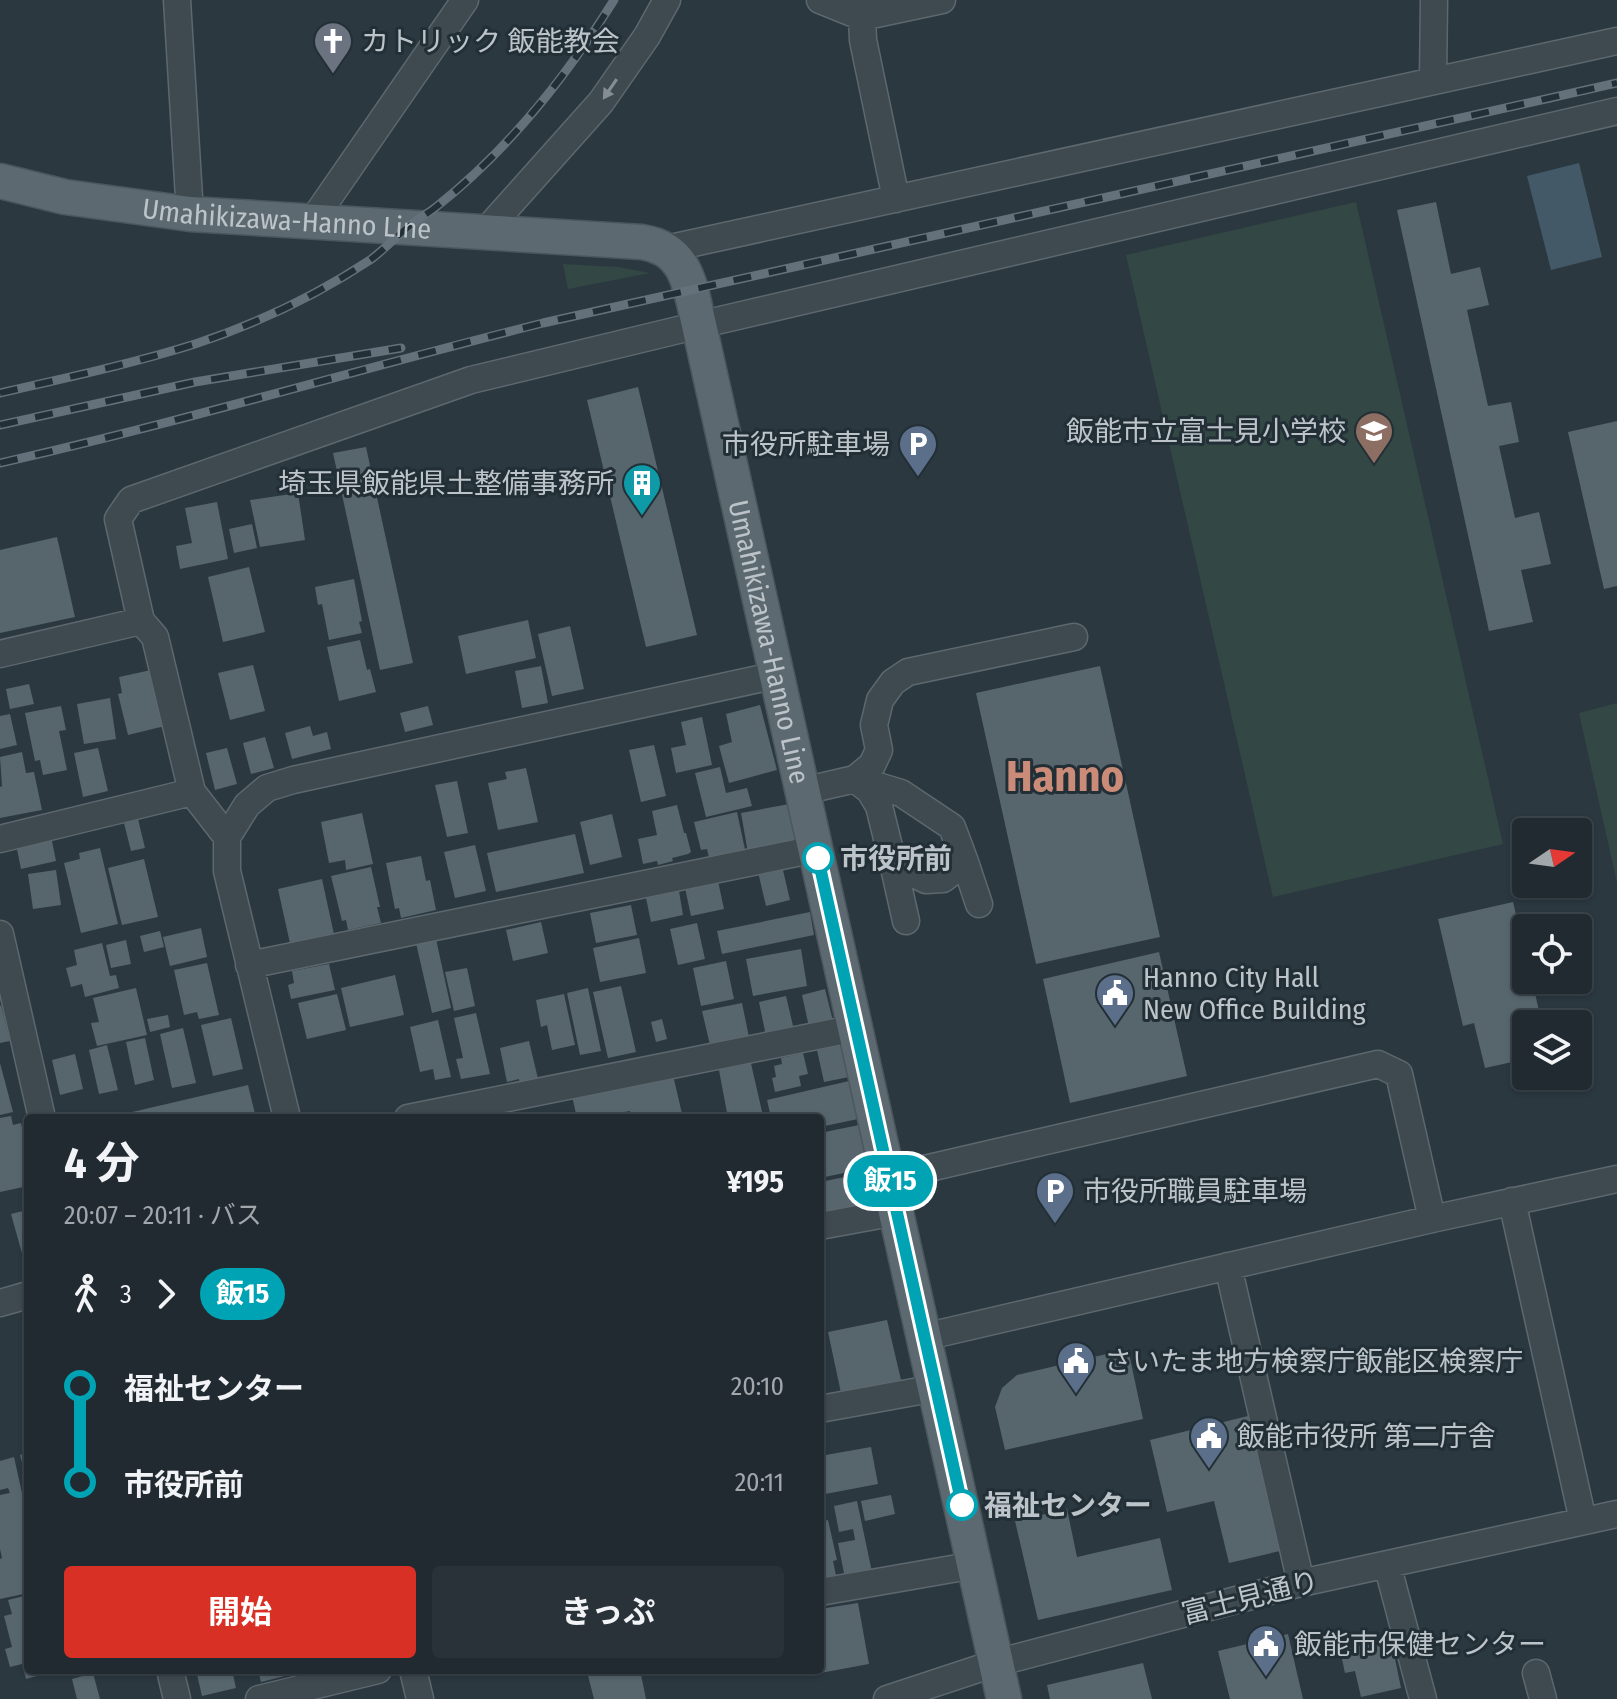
<!DOCTYPE html>
<html lang="ja">
<head>
<meta charset="utf-8">
<style>
  body { margin:0; font-family:"Fira Sans Condensed","Noto Sans JP",sans-serif; background:#283238; color:#f1f3f6; height:100vh; display:flex; flex-direction:column; font-size:30px; white-space:nowrap }
  * { box-sizing:border-box; margin:0 }
  p { font-size:26px; color:#a2a7ab }
  .icon { flex:none; width:44px; height:44px; fill:none; stroke:currentColor; stroke-width:2; stroke-linecap:round; stroke-linejoin:round }
  .map { position:relative; flex:1; overflow:hidden }
  .details { position:absolute; left:24px; top:1114px; width:800px; height:560px; display:flex; flex-direction:column; background:#202a30; border-radius:8px; box-shadow:0 2px 6px #0004,0 0 0 2px #3d464c }
  .details>* { flex:none }
  .badge { padding:0 16px; border-radius:26px; font-size:28px; line-height:52px }
  .needle { width:52px; rotate:77deg }
  .controls { position:absolute; left:1512px; top:818px; display:grid; gap:16px }
  .controls a { display:grid; place-items:center; width:80px; height:80px; border-radius:8px; background:#202a30; box-shadow:0 2px 6px #0004,0 0 0 2px #3d464c; font-size:40px }
  .map>.badge { position:absolute; translate:-50% -50%; box-shadow:0 0 0 4px #fff }
  .legs { display:flex; align-items:center; gap:12px; height:88px; padding:0 40px; font-size:26px }
  .legs p { margin-inline-start:auto }
  .headline { display:flex; align-items:center; justify-content:space-between; height:136px; padding:0 40px }
  h1 { font-size:44px; font-weight:700; line-height:60px }
  .cta { display:flex; gap:16px; margin-top:auto; padding:16px 40px }
  .cta a { flex:1; height:92px; border-radius:8px; background:#d93025; color:#fff; font-size:32px; font-weight:700; line-height:92px; text-align:center }
  .cta a+a { background:#283238; color:#f1f3f6 }
  ul { padding:0 40px; list-style:none }
  li { display:flex; align-items:center; gap:28px; height:96px; font-size:30px }
  li i { display:grid; place-items:center; width:12px; height:100%; margin:0 10px; background:currentColor }
  li i::after { content:''; width:20px; height:20px; margin:-10px; border:6px solid; border-radius:50%; background:#202a30 }
  li p { margin-inline-start:auto }
  li:first-child i { background:linear-gradient(#0000 50%,currentColor 0) }
  li:last-child i { background:linear-gradient(currentColor 50%,#0000 0) }
  .map>svg:first-child { display:block }
</style>
</head>
<body>
<div class="map">
<svg width="1617" height="1699" viewBox="0 0 1617 1699">
  <rect width="100%" height="100%" fill="#2b3840"/>
  <path fill="#334844" d="M1356,202L1503,844L1273,897L1126,255Z
    M563,264L618,267L650,273L568,289Z
    M1617,703V883L1579,713Z"/>
  <path fill="#435967" d="M1579,163L1602,257L1551,270L1527,176Z"/>
  <path fill="#57656d" d="M1436,202L1451,274L1480,267L1489,305L1467,310L1488,406L1511,402L1519,442L1499,446L1515,518L1539,512L1551,564L1521,570L1533,622L1489,631L1397,210Z
    M638,387L697,635L646,647L587,400Z
    M1617,421V586L1604,589L1568,432Z
    M366,447L413,663L380,670L333,453Z
    M298,493L305,540L260,547L250,500Z
    M217,502L228,559L180,569L176,546L192,543L185,508Z
    M252,524L257,548L234,553L229,529Z
    M57,537L75,617L0,633V550Z
    M249,567L265,632L223,642L208,577Z
    M354,579L362,621L359,622L362,633L329,640L322,604L318,605L315,587Z
    M528,620L536,658L466,674L458,636Z
    M570,626L584,689L552,696L538,634Z
    M360,640L367,670L370,669L376,692L339,701L327,647Z
    M253,665L265,711L230,720L218,673Z
    M541,666L548,703L522,708L515,671Z
    M1100,666L1160,937L1036,964L976,693Z
    M151,670L165,726L128,735L118,694L122,693L119,677Z
    M29,684L34,704L10,709L6,689Z
    M110,698L116,739L84,744L77,704Z
    M760,705L777,770L729,783L719,746L732,742L726,714Z
    M61,706L66,730L59,731L67,770L43,775L40,760L35,761L25,713Z
    M428,706L433,725L405,732L400,713Z
    M10,714L17,745L0,749V716Z
    M702,717L712,765L676,773L671,748L686,745L681,722Z
    M310,726L313,736L327,732L331,749L292,759L285,733Z
    M265,737L274,768L251,774L243,743Z
    M654,745L666,796L641,802L629,750Z
    M98,748L108,791L83,797L74,753Z
    M227,748L237,784L215,790L206,753Z
    M22,752L26,773L34,772L42,810L0,818V787L2,786L0,757Z
    M720,767L726,793L747,788L752,806L706,817L695,773Z
    M526,768L538,822L498,830L488,783L507,779L505,772Z
    M457,781L468,833L447,837L435,785Z
    M789,804L796,844L748,853L741,813Z
    M677,805L684,833H686L691,852L688,854L672,858L673,861L658,865L657,861L643,864L638,839L657,835L652,811Z
    M737,812L746,854L710,862L707,849L701,850L694,822Z
    M362,813L373,864L346,870L345,860L329,863L321,822Z
    M612,814L622,857L590,865L580,822Z
    M138,819L145,848L131,851L124,823Z
    M575,834L584,873L496,892L487,853Z
    M51,836L56,861L21,869L16,844Z
    M475,845L486,891L455,898L444,852Z
    M100,848L118,924L81,933L64,863L80,859L79,853Z
    M421,856L426,881L430,880L436,910L401,918L399,908L395,909L386,863Z
    M144,859L158,917L122,925L108,868Z
    M782,866L790,900L766,906L758,872Z
    M371,867L380,907H377L381,923L348,930L346,920L342,921L331,876Z
    M56,870L61,905L33,909L28,874Z
    M322,879L335,939L291,948L278,889Z
    M718,881L724,909L691,916L685,888Z
    M679,891L683,915L651,922L646,898Z
    M1513,902L1526,956V980H1532L1542,1024H1526V1059L1485,1068L1474,1023L1463,1026L1438,919Z
    M631,905L637,935L596,943L590,913Z
    M810,912L814,935L722,954L717,931Z
    M541,922L548,953L513,961L506,930Z
    M697,923L705,959L678,965L670,929Z
    M201,928L207,957L170,966L163,937Z
    M160,931L164,947L144,952L140,936Z
    M639,938L646,973L600,982L593,948Z
    M436,939L451,1008L432,1013L416,943Z
    M126,940L131,964L111,968L106,945Z
    M102,943L110,976L116,975L119,988L85,997L82,984L71,987L66,968L77,965L74,950Z
    M801,949L807,986L753,996L746,959Z
    M1159,952L1187,1076L1070,1103L1043,979Z
    M726,961L734,999L701,1006L693,968Z
    M207,963L219,1015L199,1019L197,1012L184,1015L174,970Z
    M329,964L335,990L291,999L288,985L294,983L292,971Z
    M467,968L475,1006L454,1011L445,972Z
    M395,975L404,1015L350,1027L341,988Z
    M621,986L636,1052L608,1058L593,992Z
    M136,988L147,1035L97,1046L91,1023L99,1022L93,998Z
    M588,988L601,1051L580,1055L567,993Z
    M825,989L833,1021L809,1027L802,995Z
    M337,994L346,1030L307,1039L298,1003Z
    M564,994L575,1045L552,1050L547,1025L541,1027L536,1000Z
    M786,996L794,1030L766,1036L759,1002Z
    M742,1003L749,1037L710,1045L702,1011Z
    M1,1005L10,1041L0,1043V1006Z
    M476,1013L490,1074L461,1079L456,1059L463,1058L454,1018Z
    M168,1015L170,1027L150,1032L147,1019Z
    M231,1018L243,1069L213,1076L201,1025Z
    M662,1019L667,1039L656,1042L651,1022Z
    M438,1020L451,1077L435,1080L433,1069L420,1072L410,1027Z
    M183,1028L196,1083L172,1088L160,1034Z
    M145,1038L154,1080L135,1085L126,1042Z
    M529,1041L539,1083L520,1087L519,1079L507,1082L500,1048Z
    M842,1044L849,1077L824,1082L817,1050Z
    M107,1045L118,1090L99,1094L89,1050Z
    M803,1053L808,1074L799,1076L801,1086L775,1092L772,1078L776,1077L774,1066L782,1064L781,1058Z
    M75,1054L83,1089L60,1095L52,1060Z
    M750,1059L763,1116L728,1118L718,1065Z
    M0,1063L13,1112L0,1115Z
    M673,1075L683,1118H632L630,1111L613,1114V1118H577L572,1096Z
    M849,1081L858,1119L820,1127V1118H771L767,1100Z
    M248,1085L255,1114L239,1118H129L128,1113Z
    M11,1116L13,1125L21,1123L28,1153V1186L0,1192V1118Z
    M859,1125L868,1168L820,1178V1133Z
    M850,1176L853,1191L867,1188L871,1209L820,1218V1182Z
    M28,1206V1256L23,1257L11,1214L23,1211L22,1208Z
    M887,1320L901,1380L841,1393L828,1332Z
    M1128,1349L1143,1419L1005,1450L995,1407L1002,1388L1017,1375Z
    M1248,1416L1280,1551L1229,1563L1214,1501L1167,1512L1150,1440Z
    M871,1447L878,1484L820,1495V1456Z
    M28,1453V1482H27L20,1455Z
    M14,1457L28,1520V1593L0,1599V1559L2,1558L0,1549V1495L10,1493L8,1488L0,1490V1461Z
    M891,1495L895,1514L865,1521L861,1501Z
    M857,1501L872,1572L845,1578L838,1543L855,1540L853,1529L839,1532L834,1506Z
    M1067,1509L1077,1557L1160,1538L1172,1590L1038,1620L1015,1521Z
    M828,1520L837,1560L833,1561L837,1580L820,1584V1522Z
    M28,1595V1670L55,1671L26,1679L22,1664L10,1667L5,1649L12,1647L4,1616L12,1614L8,1600Z
    M858,1603L869,1664L815,1674V1670H820V1609Z
    M1288,1634L1303,1699H1230L1218,1651Z
    M1391,1639L1401,1688L1361,1697L1355,1671L1345,1673L1340,1650Z
    M1143,1663L1152,1699H1050L1047,1685Z
    M196,1670H232L236,1688L202,1696Z
    M258,1670H288L289,1675L261,1682Z
    M598,1670H640L646,1699H594L587,1672Z
    M93,1673L100,1699H77L72,1679Z"/>
  <g fill="none" stroke-linecap="round" stroke-linejoin="round">
    <g stroke="#5d676e" stroke-width="29">
      <path id="minor" d="M177,0L190,214
        M820,0L862,17L942,0
        M868,0L862,17L863,40L896,199
        M1433,80L1434,0
        M311,223L465,0
        M484,233L601,102L647,36L667,0
        M666,249L1617,41
        M141,621L155,637L192,792L227,837
        M0,654L141,621L118,519L131,500L471,380L699,325L1617,111
        M855,779L901,793L952,827L965,862L943,879L926,880L893,863L879,806L870,791Z
        M803,791L855,779L872,765L879,750L874,725L880,700L893,682L908,672L1074,637
        M0,839L192,792
        M965,862L979,904
        M893,863L906,921
        M0,934L42,1118
        M249,965L816,849
        M287,1118L227,871V837L247,805L267,788L293,780L777,675
        M408,1118L856,1028
        M890,1177L1378,1064L1399,1074L1432,1219
        M1512,1201L1583,1521
        M820,1226L896,1212
        M1228,1266L1301,1583
        M0,1303L28,1295
        M924,1337L1432,1219L1617,1179
        M820,1409L936,1388
        M1387,1564L1423,1699
        M820,1592L975,1565
        M170,1670L177,1699
        M413,1670L420,1699
        M1536,1673L1543,1699
        M259,1699L378,1670
        M887,1699L996,1663L1301,1583L1617,1514"/>
    </g>
    <g stroke="#4b565d" stroke-width="37">
      <g id="major">
        <path id="s1" d="M0,181L65,197L190,214L642,242C688,249 690,287 699,325L1004,1699"/>
      </g>
    </g>
    <use href="#minor" stroke="#3f4a50" stroke-width="26"/>
    <use href="#major" stroke="#5d6970" stroke-width="34"/>
    <g stroke="#65717a" stroke-width="9">
      <path id="rail" d="M0,393C65,378 131,364 195,344C256,324 317,295 370,260C383,251 394,238 407,228C416,220 427,214 436,207C507,151 567,76 614,0
        M0,425L195,382L401,348
        M0,463C182,422 362,368 543,323L1617,83"/>
    </g>
    <use href="#rail" stroke="#232f36" stroke-width="6" stroke-dasharray="18" stroke-linecap="butt"/>
  </g>
  <defs><path id="oneway-solid" d="M-6-.8H1V-3.2L6.5 0L1 3.2V.8H-6Z" transform="scale(2)"/></defs>
  <use fill="#848d93" href="#oneway-solid" transform="translate(610 89) rotate(124)"/>
  <g fill="none" stroke-linecap="round" stroke-linejoin="round">
    <g stroke="#fff" stroke-width="18">
      <path id="line-1" d="M818,858L962,1505"/>
    </g>
    <use href="#line-1" stroke="#00a3b4" stroke-width="12"/>
  </g>
  <defs>
    <g id="church-pin" transform="scale(2)"><path d="M0 17L-7.5 6A9.5 9.5 0 1 1 7.5 6Z" fill="#6b7280" stroke="#232f36"/><path d="M-1.2-6h2.4v3.5h3.3v2.4h-3.3V6h-2.4V-.1h-3.3v-2.4h3.3Z" fill="#fff"/></g>
    <g id="school-pin" transform="scale(2)"><path d="M0 17L-7.5 6A9.5 9.5 0 1 1 7.5 6Z" fill="#8d6e63" stroke="#232f36"/><path d="M0-5L7-2L0 1L-7-2ZM-4 1L0 2.5L4 1V4Q0 6-4 4Z" fill="#fff"/></g>
    <g id="parking-pin" transform="scale(2)"><path d="M0 17L-7.5 6A9.5 9.5 0 1 1 7.5 6Z" fill="#5c6f8a" stroke="#232f36"/><path d="M-3.5-5.5H1a3.5 3.5 0 0 1 0 7H-1V5.5H-3.5ZM-1-3.4V-.6H.8a1.4 1.4 0 0 0 0-2.8Z" fill="#fff"/></g>
    <g id="building-pin" transform="scale(2)"><path d="M0 17L-7.5 6A9.5 9.5 0 1 1 7.5 6Z" fill="#0f9aa8" stroke="#232f36"/><path d="M-4-6H4V6H1V3H-1V6H-4ZM-2.5-4.3h1.7v1.8h-1.7ZM.8-4.3h1.7v1.8H.8ZM-2.5-1h1.7V.8h-1.7ZM.8-1h1.7V.8H.8Z" fill="#fff"/></g>
    <g id="civic-pin" transform="scale(2)"><path d="M0 17L-7.5 6A9.5 9.5 0 1 1 7.5 6Z" fill="#5c6f8a" stroke="#232f36"/><path d="M-.6-6.5H3V-4.5H.6V-3L4-1V1h2V6H-6V1h2V-1L-.6-3ZM-1.2 2.5V6h2.4V2.5Z" fill="#fff"/></g>
  </defs>
  <g fill-rule="evenodd">
    <use href="#church-pin" x="333" y="41"/>
    <use href="#school-pin" x="1374" y="431"/>
    <use href="#parking-pin" x="918" y="444"/>
    <use href="#building-pin" x="642" y="483"/>
    <use href="#civic-pin" x="1115" y="993"/>
    <use href="#parking-pin" x="1055" y="1191"/>
    <use href="#civic-pin" x="1076" y="1361"/>
    <use href="#civic-pin" x="1209" y="1436"/>
    <use href="#civic-pin" x="1266" y="1644"/>
  </g>
  <g fill="#fff" stroke="#00a3b4" stroke-width="4">
    <circle cx="818" cy="858" r="14"/>
    <circle cx="962" cy="1505" r="14"/>
  </g>
  <g text-anchor="middle" stroke-width="6" stroke-linejoin="round" paint-order="stroke">
    <g font-size="28" fill="#bcc4ca" stroke="#232f36" text-anchor="start">
      <text x="361" y="51">カトリック 飯能教会</text>
      <text x="1346" y="441" text-anchor="end">飯能市立富士見小学校</text>
      <text x="890" y="454" text-anchor="end">市役所駐車場</text>
      <text x="614" y="493" text-anchor="end">埼玉県飯能県土整備事務所</text>
      <text x="1143" y="987">Hanno City Hall<tspan x="1143" dy="32">New Office Building</tspan></text>
      <text x="1083" y="1201">市役所職員駐車場</text>
      <text x="1104" y="1371">さいたま地方検察庁飯能区検察庁</text>
      <text x="1237" y="1446">飯能市役所 第二庁舎</text>
      <text x="1294" y="1654">飯能市保健センター</text>
    </g>
    <g font-size="28" fill="#bcc4ca" stroke="#232f36">
      <text dy="10" stroke="none"><textPath href="#s1" startOffset="290">Umahikizawa-Hanno Line</textPath></text>
      <text dy="10" stroke="none"><textPath href="#s1" startOffset="1080">Umahikizawa-Hanno Line</textPath></text>
      <text transform="translate(1250 1597) rotate(-14)" y="10">富士見通り</text>
    </g>
    <g font-size="28" font-weight="bold" fill="#bcc4ca" stroke="#232f36" text-anchor="start">
      <text x="840" y="868">市役所前</text>
      <text x="984" y="1515">福祉センター</text>
    </g>
    <g font-size="44" font-weight="bold" fill="#ca8b78" stroke="#232f36">
      <text x="1065" y="791">Hanno</text>
    </g>
  </g>
</svg>
<div class="controls">
<a><svg class="needle" viewBox="-14 -14 28 28"><path d="M0-13l5 13h-10z" fill="#e53935"/><path d="M0 13l5-13h-10z" fill="#a2a7ab"/></svg></a>
<a><svg class="icon" aria-label="locate" viewBox="0 0 24 24"><circle cx="12" cy="12" r="6"/><path d="M12 2v4M12 18v4M2 12h4M18 12h4"/></svg></a>
<a><svg class="icon" aria-label="layers" viewBox="0 0 24 24"><path d="M12 4l9 5-9 5-9-5zM3 14l9 5 9-5"/></svg></a>
</div>
<b class="badge" style="left:890px;top:1181px;background:#00a3b4;color:#fff">飯15</b>
<section class="details">
<div class="headline"><div><h1>4 分</h1><p>20:07 – 20:11 · バス</p></div><b>¥195</b></div>
<div class="legs"><svg class="icon" aria-label="walk" viewBox="0 0 24 24"><circle cx="13" cy="4" r="2"/><path d="M13 8l-2 6 4 7M11 14l-3 7M7 12l3-4h3l4 4"/></svg>3<svg class="icon" aria-label="forward" viewBox="0 0 24 24"><path d="M9 5l7 7-7 7"/></svg><b class="badge" style="background:#00a3b4;color:#fff">飯15</b></div>
<ul>
<li><i style="color:#00a3b4"></i><b>福祉センター</b><p>20:10</p></li>
<li><i style="color:#00a3b4"></i><b>市役所前</b><p>20:11</p></li>
</ul>
<div class="cta"><a>開始</a><a>きっぷ</a></div>
</section>
</div>
</body>
</html>
